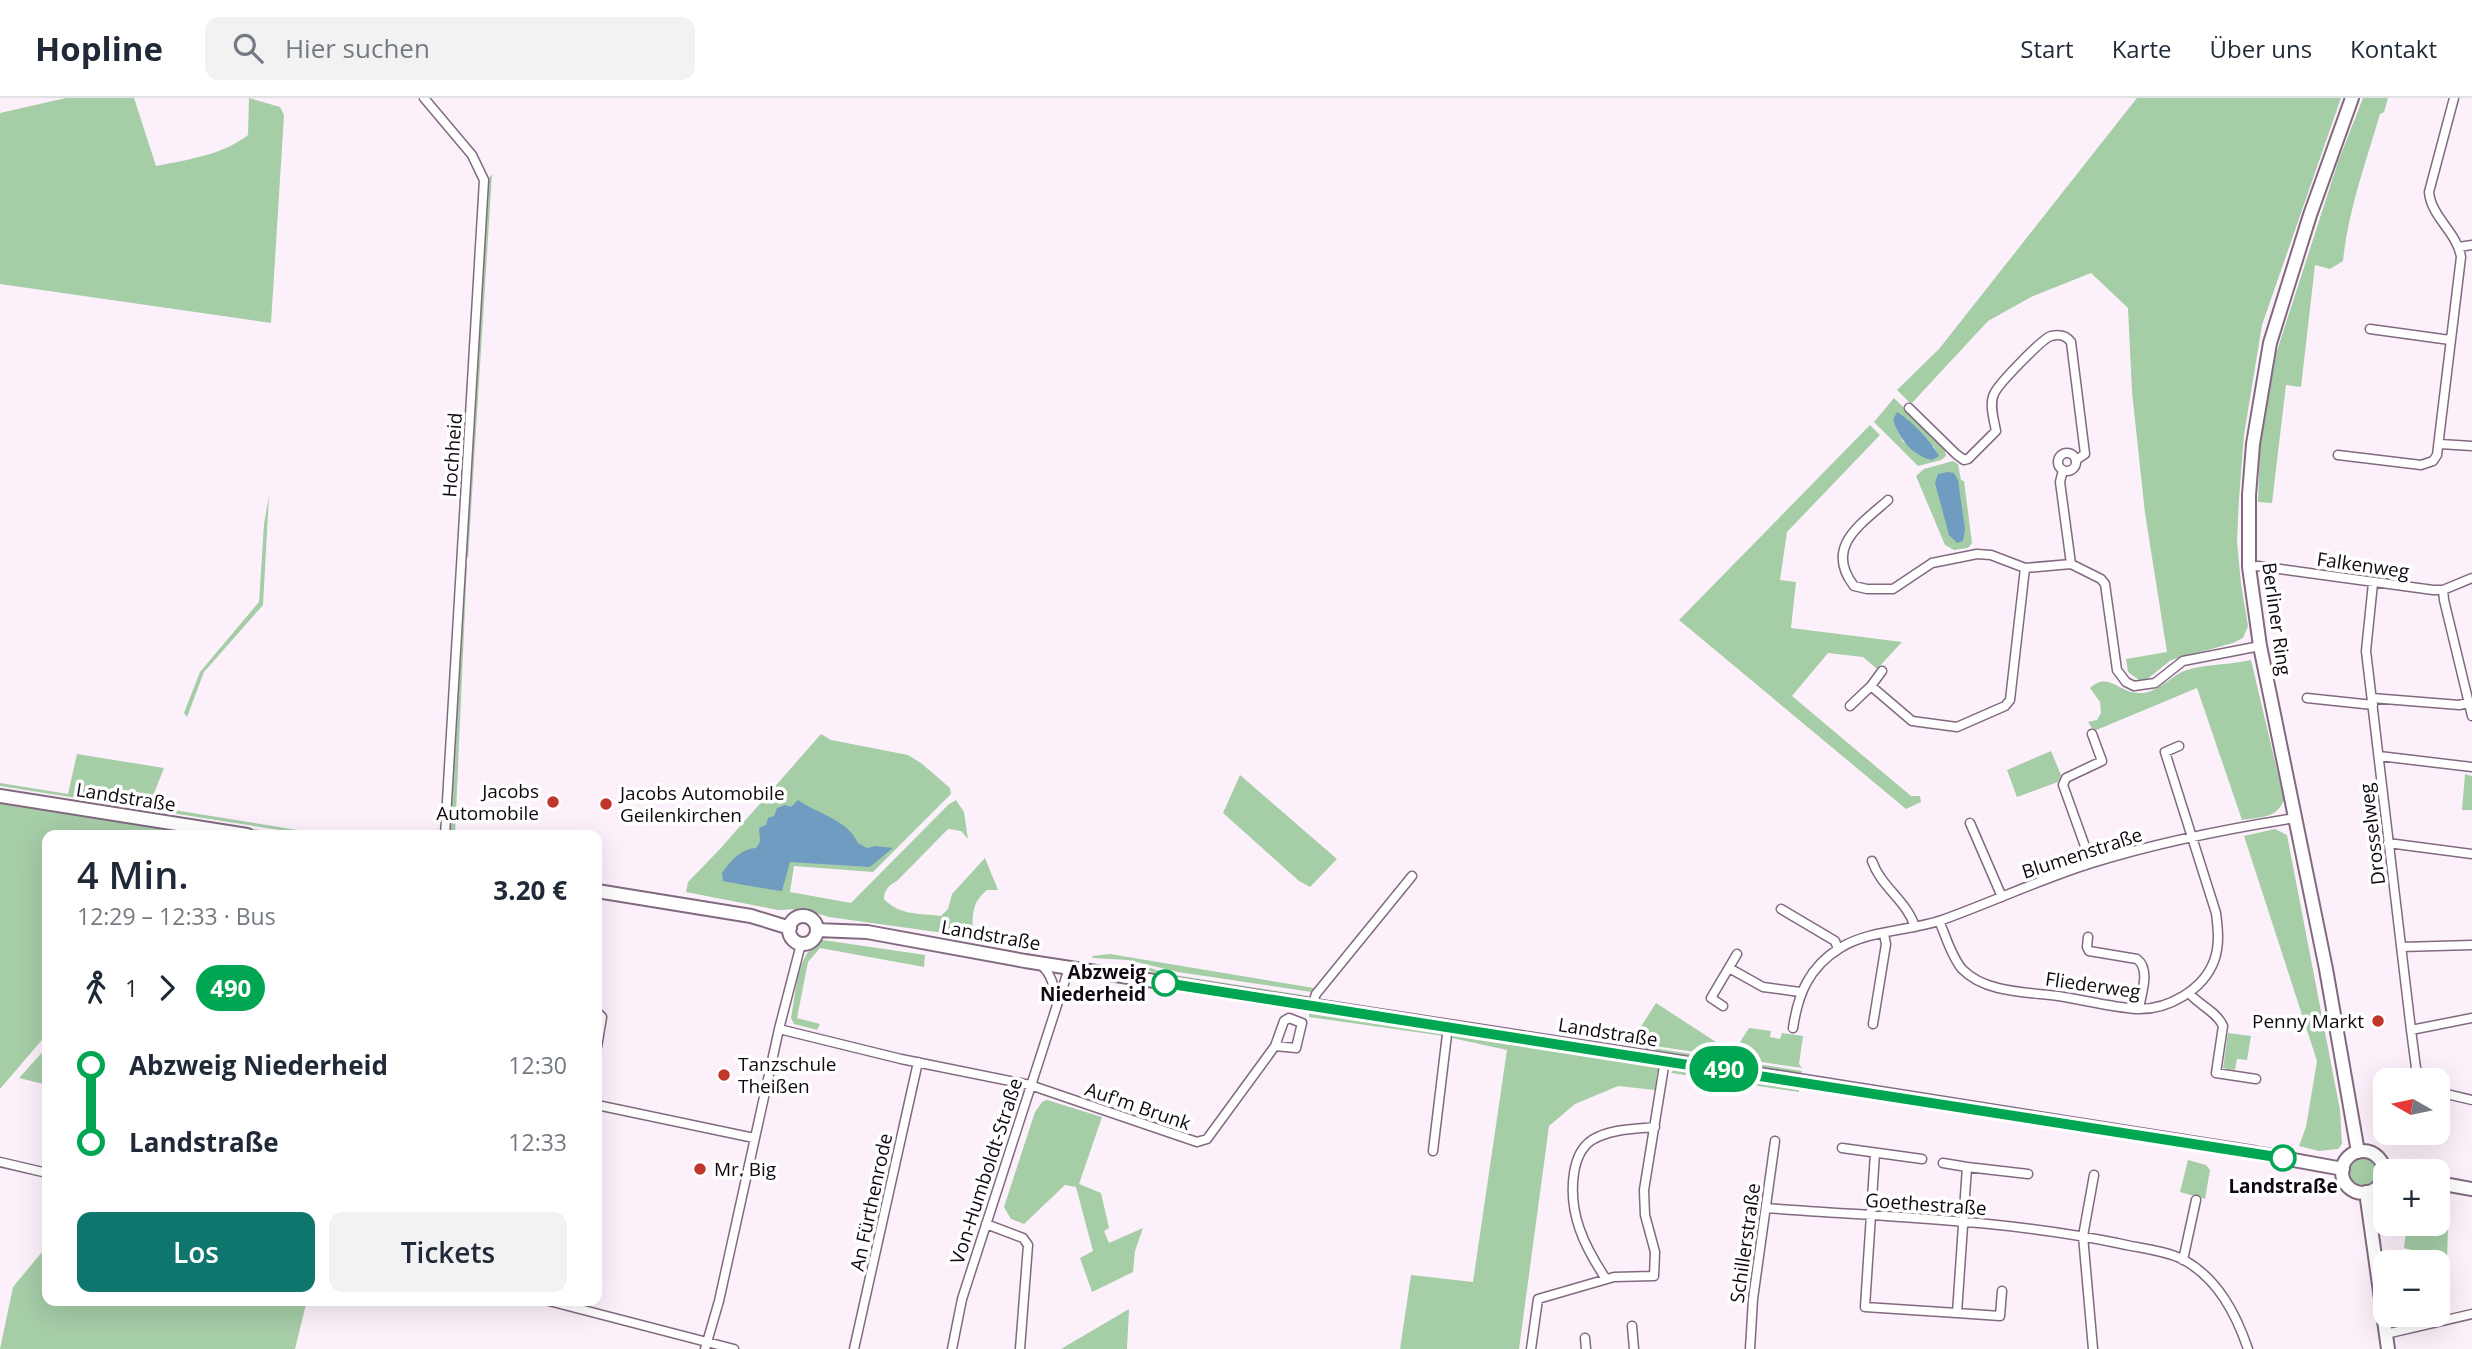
<!DOCTYPE html>
<html lang="de">
<head>
<meta charset="utf-8">
<style>
  body { margin:0; font-family:"Open Sans",sans-serif; background:#f2f2f3; color:#1f2937; height:100vh; display:flex; flex-direction:column; font-size:26px; white-space:nowrap }
  * { box-sizing:border-box; margin:0 }
  p { font-size:23px; color:#747a83 }
  .icon { flex:none; width:38px; height:38px; fill:none; stroke:currentColor; stroke-width:2; stroke-linecap:round; stroke-linejoin:round }
  .map { position:relative; flex:1; overflow:hidden }
  .drawer { position:absolute; left:42px; top:732px; width:560px; height:476px; display:flex; flex-direction:column; background:#fff; border-radius:14px; box-shadow:0 7px 28px #0002 }
  .drawer>* { flex:none }
  .badge { padding:0 14px; border-radius:23px; font-size:24px; line-height:46px }
  .needle { width:46px; rotate:279deg }
  .tools { position:absolute; left:2373px; top:970px; display:grid; gap:14px }
  .tools a { display:grid; place-items:center; width:77px; height:77px; border-radius:14px; background:#fff; box-shadow:0 7px 28px #0002; font-size:35px }
  .map>.badge { position:absolute; translate:-50% -50%; box-shadow:0 0 0 4px #fff }
  .legs { display:flex; align-items:center; gap:10px; height:77px; padding:0 35px; font-size:23px }
  .legs p { margin-inline-start:auto }
  .overview { display:flex; align-items:center; justify-content:space-between; height:119px; padding:0 35px }
  h1 { font-size:38px; font-weight:600; line-height:52px }
  .button { display:flex; gap:14px; margin-top:auto; padding:14px 35px }
  .button a { flex:1; height:80px; border-radius:14px; background:#0f766e; color:#fff; font-size:28px; font-weight:600; line-height:80px; text-align:center }
  .button a+a { background:#f2f2f3; color:#1f2937 }
  ul { padding:0 35px; list-style:none }
  li { display:flex; align-items:center; gap:24px; height:77px; font-size:26px }
  li i { display:grid; place-items:center; width:10px; height:100%; margin:0 9px; background:currentColor }
  li i::after { content:''; width:18px; height:18px; margin:-9px; border:5px solid; border-radius:50%; background:#fff }
  li p { margin-inline-start:auto }
  li:first-child i { background:linear-gradient(#0000 50%,currentColor 0) }
  li:last-child i { background:linear-gradient(currentColor 50%,#0000 0) }
  header { display:flex; align-items:center; gap:42px; box-sizing:border-box; height:98px; padding:0 35px; background:#fff; border-bottom:2px solid #e0e1e3 }
  header strong { font-size:33px }
  nav { display:flex; gap:38px; margin-inline-start:auto; font-size:24px }
  .search { width:490px; height:63px; background:#f2f2f3; display:flex; align-items:center; gap:18px; box-sizing:border-box; padding:0 24px; border-radius:14px; color:#747a83; font-size:26px }
  .map>svg:first-child { display:block }
</style>
</head>
<body>
<header>
<strong>Hopline</strong>
<div class="search"><svg class="icon" aria-label="search" viewBox="0 0 24 24"><circle cx="10" cy="10" r="6"/><path d="M15 15l6 6"/></svg>Hier suchen</div>
<nav><a>Start</a><a>Karte</a><a>Über uns</a><a>Kontakt</a></nav>
</header>
<div class="map">
<svg width="2472" height="1251" viewBox="0 0 2472 1251">
  <rect width="100%" height="100%" fill="#fcf1fb"/>
  <path fill="#a5cda6" fill-rule="evenodd" d="M66,0H134L156,68C186,62 223,57 248,37L249,0L280,9L284,17L271,225L0,186V15Z
    M2137,0H2341L2262,227L2244,337L2239,401L2237,443L2241,486L2248,528L2243,540L2233,545L2171,562L2146,582H2139L2128,574L2126,561L2167,554L2145,415L2132,294L2128,210L2091,175L2031,199L1988,223L1911,306L1897,292L1939,251Z
    M2363,0H2388L2384,14L2380,16C2366,64 2348,113 2343,163L2330,171L2315,167L2301,289L2286,287L2272,405L2258,404L2260,346L2276,256L2338,64Z
    M492,76L468,460L465,458L487,83Z
    M1894,300L1944,349L1946,358L1941,362L1918,368L1874,324ZM1893,322L1934,349L1938,358L1903,344Z
    M1870,327L1880,337L1787,434L1780,482L1796,484L1791,530L1902,544L1877,571L1863,559L1828,555L1792,598L1911,698H1920L1921,704L1906,711L1679,522Z
    M1953,363L1958,366L1961,382L1964,383L1972,445L1968,450L1954,452L1945,447L1916,378L1924,371Z
    M269,398L263,507L204,574L187,619L184,615L200,574L259,504L264,426Z
    M467,465L455,737H449L463,472Z
    M2251,562L2284,702C2276,721 2260,719 2242,722L2197,590L2094,633L2088,624L2097,622L2101,615L2100,604L2090,590C2109,573 2118,595 2139,595C2155,596 2168,581 2182,574C2199,566 2231,567 2251,562Z
    M821,636L831,642L908,657L921,665L950,690L951,696L873,774L794,768L790,794L851,805L949,706L956,702L964,714L968,741L961,733L948,731L897,783C889,787 884,792 884,801C900,818 919,815 941,818L948,811L952,796L985,760L998,792H987C969,807 974,819 972,839L829,819L803,811L778,812L686,794L688,784L720,751Z
    M2051,653L2061,677L2058,684L2017,699L2007,672Z
    M77,656L164,670L149,708L328,737H312L0,688V685L68,696Z
    M2465,676L2472,678V712H2462Z
    M1240,677L1337,761L1310,789L1299,783L1223,715Z
    M0,691L292,737H273L0,694Z
    M0,704L161,729L160,736L47,737V936L0,991Z
    M2275,731L2287,737L2340,1012L2342,1046L2338,1051L2319,1053L2299,1048L2306,1029L2317,963L2244,738Z
    M823,842L925,857L924,869L820,850L808,864L797,920L820,926L817,932L794,926L791,920C796,895 797,851 823,842Z
    M1110,856L1314,890L1312,894L1178,874L1128,862L1093,860L1092,858Z
    M1140,867L1174,877L1309,898L1308,900L1165,877L1142,871Z
    M1656,905L1733,955L1749,930L1771,933L1770,939L1780,941L1782,935L1803,938L1799,966L1802,970L1635,945L1637,942L1634,941L1632,945L1558,933L1557,930L1633,941Z
    M1309,913L1444,933V938L1309,919Z
    M1454,934L1635,962L1642,967L1658,970L1659,973L1657,974L1655,992L1618,988L1575,1006L1549,1028L1519,1251H1400L1411,1177L1473,1184L1507,952L1452,940Z
    M2228,935L2251,938L2247,962L2237,961L2235,972L2223,970Z
    M47,949V987L19,980Z
    M1646,949L1802,973L1801,976L1646,951Z
    M1675,970L1799,989V994L1671,975Z
    M1047,1002L1102,1019L1079,1086L1101,1095L1109,1130L1104,1133L1109,1145L1143,1130L1135,1153L1133,1174L1092,1194L1080,1160L1093,1153L1076,1089L1065,1087L1024,1126L1011,1121L1004,1109L1035,1014L1042,1004Z
    M2349 1074a14 14 0 1 1 28 0a14 14 0 1 1-28 0Z
    M2188,1062L2206,1067L2210,1072L2205,1101L2180,1094Z
    M2407,1126L2448,1130L2447,1161L2404,1150Z
    M47,1148V1202H307L295,1251H0L13,1189Z
    M1129,1211L1127,1251H1061Z"/>
  <path fill="#719cc1" d="M1897,314C1913,324 1930,342 1939,358L1932,362C1911,357 1900,341 1893,322Z
    M1948,374L1954,375L1958,382L1965,431L1963,443L1957,445L1949,437L1935,385L1938,376Z
    M798,702C818,716 848,722 858,745L867,750L875,748L893,750L870,769L790,764L782,793C779,793 726,784 723,783L722,775C731,762 741,751 756,750L760,744L759,730L766,727L768,720L774,718L777,710L785,707L791,709Z"/>
  <g fill="none" stroke-linecap="round" stroke-linejoin="round">
    <g stroke="#826980" stroke-width="11">
      <path id="street" d="M424,0L472,57L484,82L445,737
        M2459,149L2472,147
        M2370,231L2450,242
        M1909,310L1956,356L1964,362L1968,361L1996,333C1994,322 1989,306 1994,296C1998,286 2043,240 2051,238C2060,236 2066,237 2071,244L2085,356L2076,362
        M2440,346L2472,348
        M2058 364a9 9 0 1 1 18 0a9 9 0 1 1-18 0Z
        M2338,357L2421,367L2433,363L2437,357L2461,159C2457,134 2431,119 2429,94L2454,0
        M2063,372L2060,384L2071,466
        M1888,402C1860,427 1824,449 1854,488L1867,491H1893L1932,465L1977,456L1991,457L2025,470L2071,466L2101,481L2105,486L2117,572L2126,584L2134,588L2155,585L2183,563L2260,548
        M2249,469L2258,468L2433,492H2443L2472,480
        M2373,485L2366,553L2411,932L2416,970L2423,982
        M2443,492L2444,502L2472,618
        M1871,588L1912,623L1957,629L2005,608L2010,602L2025,470
        M2307,600L2373,607
        M2372,600L2459,607L2469,605
        M1850,608L1871,588L1882,573
        M2379,658L2472,669
        M1970,725L2002,799
        M2388,745L2472,756
        M1872,763C1881,789 1907,803 1915,829
        M2091,765L2063,687L2066,680L2102,663L2092,636
        M1781,811L1835,843L1838,851
        M1939,823C1946,838 1951,858 1962,871C1985,895 2027,894 2058,898C2084,902 2111,909 2137,911C2168,912 2203,892 2214,863C2220,847 2218,831 2216,815L2165,654L2179,648
        M2088,839L2087,849L2089,853L2137,861C2151,872 2141,896 2139,911
        M2401,849L2472,847
        M1040,866C1052,876 1054,888 1056,903
        M1729,870L1763,889L1800,894
        M2189,895C2199,907 2217,914 2223,928L2216,975L2256,981
        M1312,907L1316,896L1412,778
        M1723,908L1711,900L1737,856
        M597,914L602,919L597,949
        M1873,926L1886,846L1884,836
        M1793,930C1798,896 1809,869 1840,850C1869,832 1910,833 1942,822C1992,804 2041,781 2092,765C2159,744 2226,731 2295,720
        M779,931L901,961L1030,987L1197,1044L1207,1041L1275,948L1296,950L1302,925L1289,920L1284,923L1275,948
        M2411,932L2472,920
        M2438,994L2472,1002
        M597,1007L754,1040
        M1842,1050L1922,1061
        M1433,1053L1448,928
        M1875,1055L1865,1209L1957,1215L1967,1069L1943,1065
        M0,1064L47,1075
        M1967,1069L2028,1076
        M1766,1110C1883,1119 2002,1121 2117,1145C2137,1150 2165,1152 2184,1162C2218,1181 2236,1216 2248,1251
        M986,1126L1023,1140L1028,1147L1020,1251
        M2183,1162L2196,1102
        M1606,1181C1584,1148 1568,1115 1574,1075C1576,1062 1580,1050 1592,1042C1610,1031 1634,1031 1655,1029
        M545,1202L734,1251
        M1957,1215L2000,1218L2002,1193
        M1632,1228L1634,1251
        M2386,1236L2472,1216
        M1585,1240L1586,1251
        M705,1251L719,1203L779,931L801,846
        M854,1251L918,964
        M952,1251L962,1201L1069,870
        M1531,1251L1538,1201L1614,1179L1654,1178L1655,1154L1645,1117L1644,1092L1665,962
        M1750,1251L1753,1201L1775,1043
        M2093,1251L2083,1138L2094,1077"/>
    </g>
    <g stroke="#826980" stroke-width="16">
      <path id="secondary" d="M2352,0L2310,117L2270,245L2253,346L2249,397V469L2260,548L2326,871L2358,1054
        M0,698L247,737
        M597,793L751,818L790,830
        M789 832a14 14 0 1 1 28 0a14 14 0 1 1-28 0Z
        M817,832L867,834L1025,863L1782,980L2255,1055L2343,1071
        M2342 1074a21 21 0 1 1 42 0a21 21 0 1 1-42 0Z
        M2438,1085L2472,1091
        M2366,1094L2388,1251"/>
    </g>
    <use href="#street" stroke="#fff" stroke-width="8"/>
    <use href="#secondary" stroke="#fff" stroke-width="12"/>
  </g>
  <g fill="none" stroke-linecap="round" stroke-linejoin="round">
    <g stroke="#fff" stroke-width="16">
      <path id="line-1" d="M1165,885L2283,1060"/>
    </g>
    <use href="#line-1" stroke="#00a651" stroke-width="10"/>
  </g>
  <g fill="#c2352b" stroke="#fff" stroke-width="2.5">
    <circle cx="553" cy="704" r="7"/>
    <circle cx="606" cy="706" r="7"/>
    <circle cx="2378" cy="923" r="7"/>
    <circle cx="724" cy="977" r="7"/>
    <circle cx="700" cy="1071" r="7"/>
  </g>
  <g fill="#fff" stroke="#00a651" stroke-width="3.5">
    <circle cx="1165" cy="885" r="12"/>
    <circle cx="2283" cy="1060" r="12"/>
  </g>
  <g text-anchor="middle" stroke-width="7" stroke-linejoin="round" paint-order="stroke">
    <g font-size="19" fill="#110811" stroke="#fff">
      <text transform="translate(452 357) rotate(-86)" y="7">Hochheid</text>
      <text transform="translate(2363 467) rotate(8)" y="7">Falkenweg</text>
      <text transform="translate(2277 521) rotate(82)" y="7">Berliner Ring</text>
      <text transform="translate(126 699) rotate(9)" y="7">Landstraße</text>
      <text transform="translate(2372 736) rotate(-97)" y="7">Drosselweg</text>
      <text transform="translate(2082 755) rotate(-18)" y="7">Blumenstraße</text>
      <text transform="translate(991 837) rotate(10)" y="7">Landstraße</text>
      <text transform="translate(2093 887) rotate(8)" y="7">Fliederweg</text>
      <text transform="translate(1608 934) rotate(9)" y="7">Landstraße</text>
      <text transform="translate(1138 1008) rotate(19)" y="7">Auf'm Brunk</text>
      <text transform="translate(986 1073) rotate(-72)" y="7">Von-Humboldt-Straße</text>
      <text transform="translate(871 1104) rotate(-78)" y="7">An Fürthenrode</text>
      <text transform="translate(1926 1106) rotate(4)" y="7">Goethestraße</text>
      <text transform="translate(1745 1145) rotate(-82)" y="7">Schillerstraße</text>
    </g>
    <g font-size="19" fill="#110811" stroke="#fff" text-anchor="start">
      <text x="539" y="700" text-anchor="end">Jacobs<tspan x="539" dy="22">Automobile</tspan></text>
      <text x="620" y="702">Jacobs Automobile<tspan x="620" dy="22">Geilenkirchen</tspan></text>
      <text x="2364" y="930" text-anchor="end">Penny Markt</text>
      <text x="738" y="973">Tanzschule<tspan x="738" dy="22">Theißen</tspan></text>
      <text x="714" y="1078">Mr. Big</text>
    </g>
    <g font-size="19" font-weight="bold" fill="#110811" stroke="#fff" text-anchor="end">
      <text x="1146" y="881">Abzweig<tspan x="1146" dy="22">Niederheid</tspan></text>
      <text x="2283" y="1095" text-anchor="middle">Landstraße</text>
    </g>
  </g>
</svg>
<div class="tools">
<a><svg class="needle" viewBox="-14 -14 28 28"><path d="M0-13l5 13h-10z" fill="#e53935"/><path d="M0 13l5-13h-10z" fill="#747a83"/></svg></a>
<a>+</a>
<a>−</a>
</div>
<b class="badge" style="left:1724px;top:971px;background:#00a651;color:#fff">490</b>
<section class="drawer">
<div class="overview"><div><h1>4 Min.</h1><p>12:29 – 12:33 · Bus</p></div><b>3.20 €</b></div>
<div class="legs"><svg class="icon" aria-label="walk" viewBox="0 0 24 24"><circle cx="13" cy="4" r="2"/><path d="M13 8l-2 6 4 7M11 14l-3 7M7 12l3-4h3l4 4"/></svg>1<svg class="icon" aria-label="forward" viewBox="0 0 24 24"><path d="M9 5l7 7-7 7"/></svg><b class="badge" style="background:#00a651;color:#fff">490</b></div>
<ul>
<li><i style="color:#00a651"></i><b>Abzweig Niederheid</b><p>12:30</p></li>
<li><i style="color:#00a651"></i><b>Landstraße</b><p>12:33</p></li>
</ul>
<div class="button"><a>Los</a><a>Tickets</a></div>
</section>
</div>
</body>
</html>
